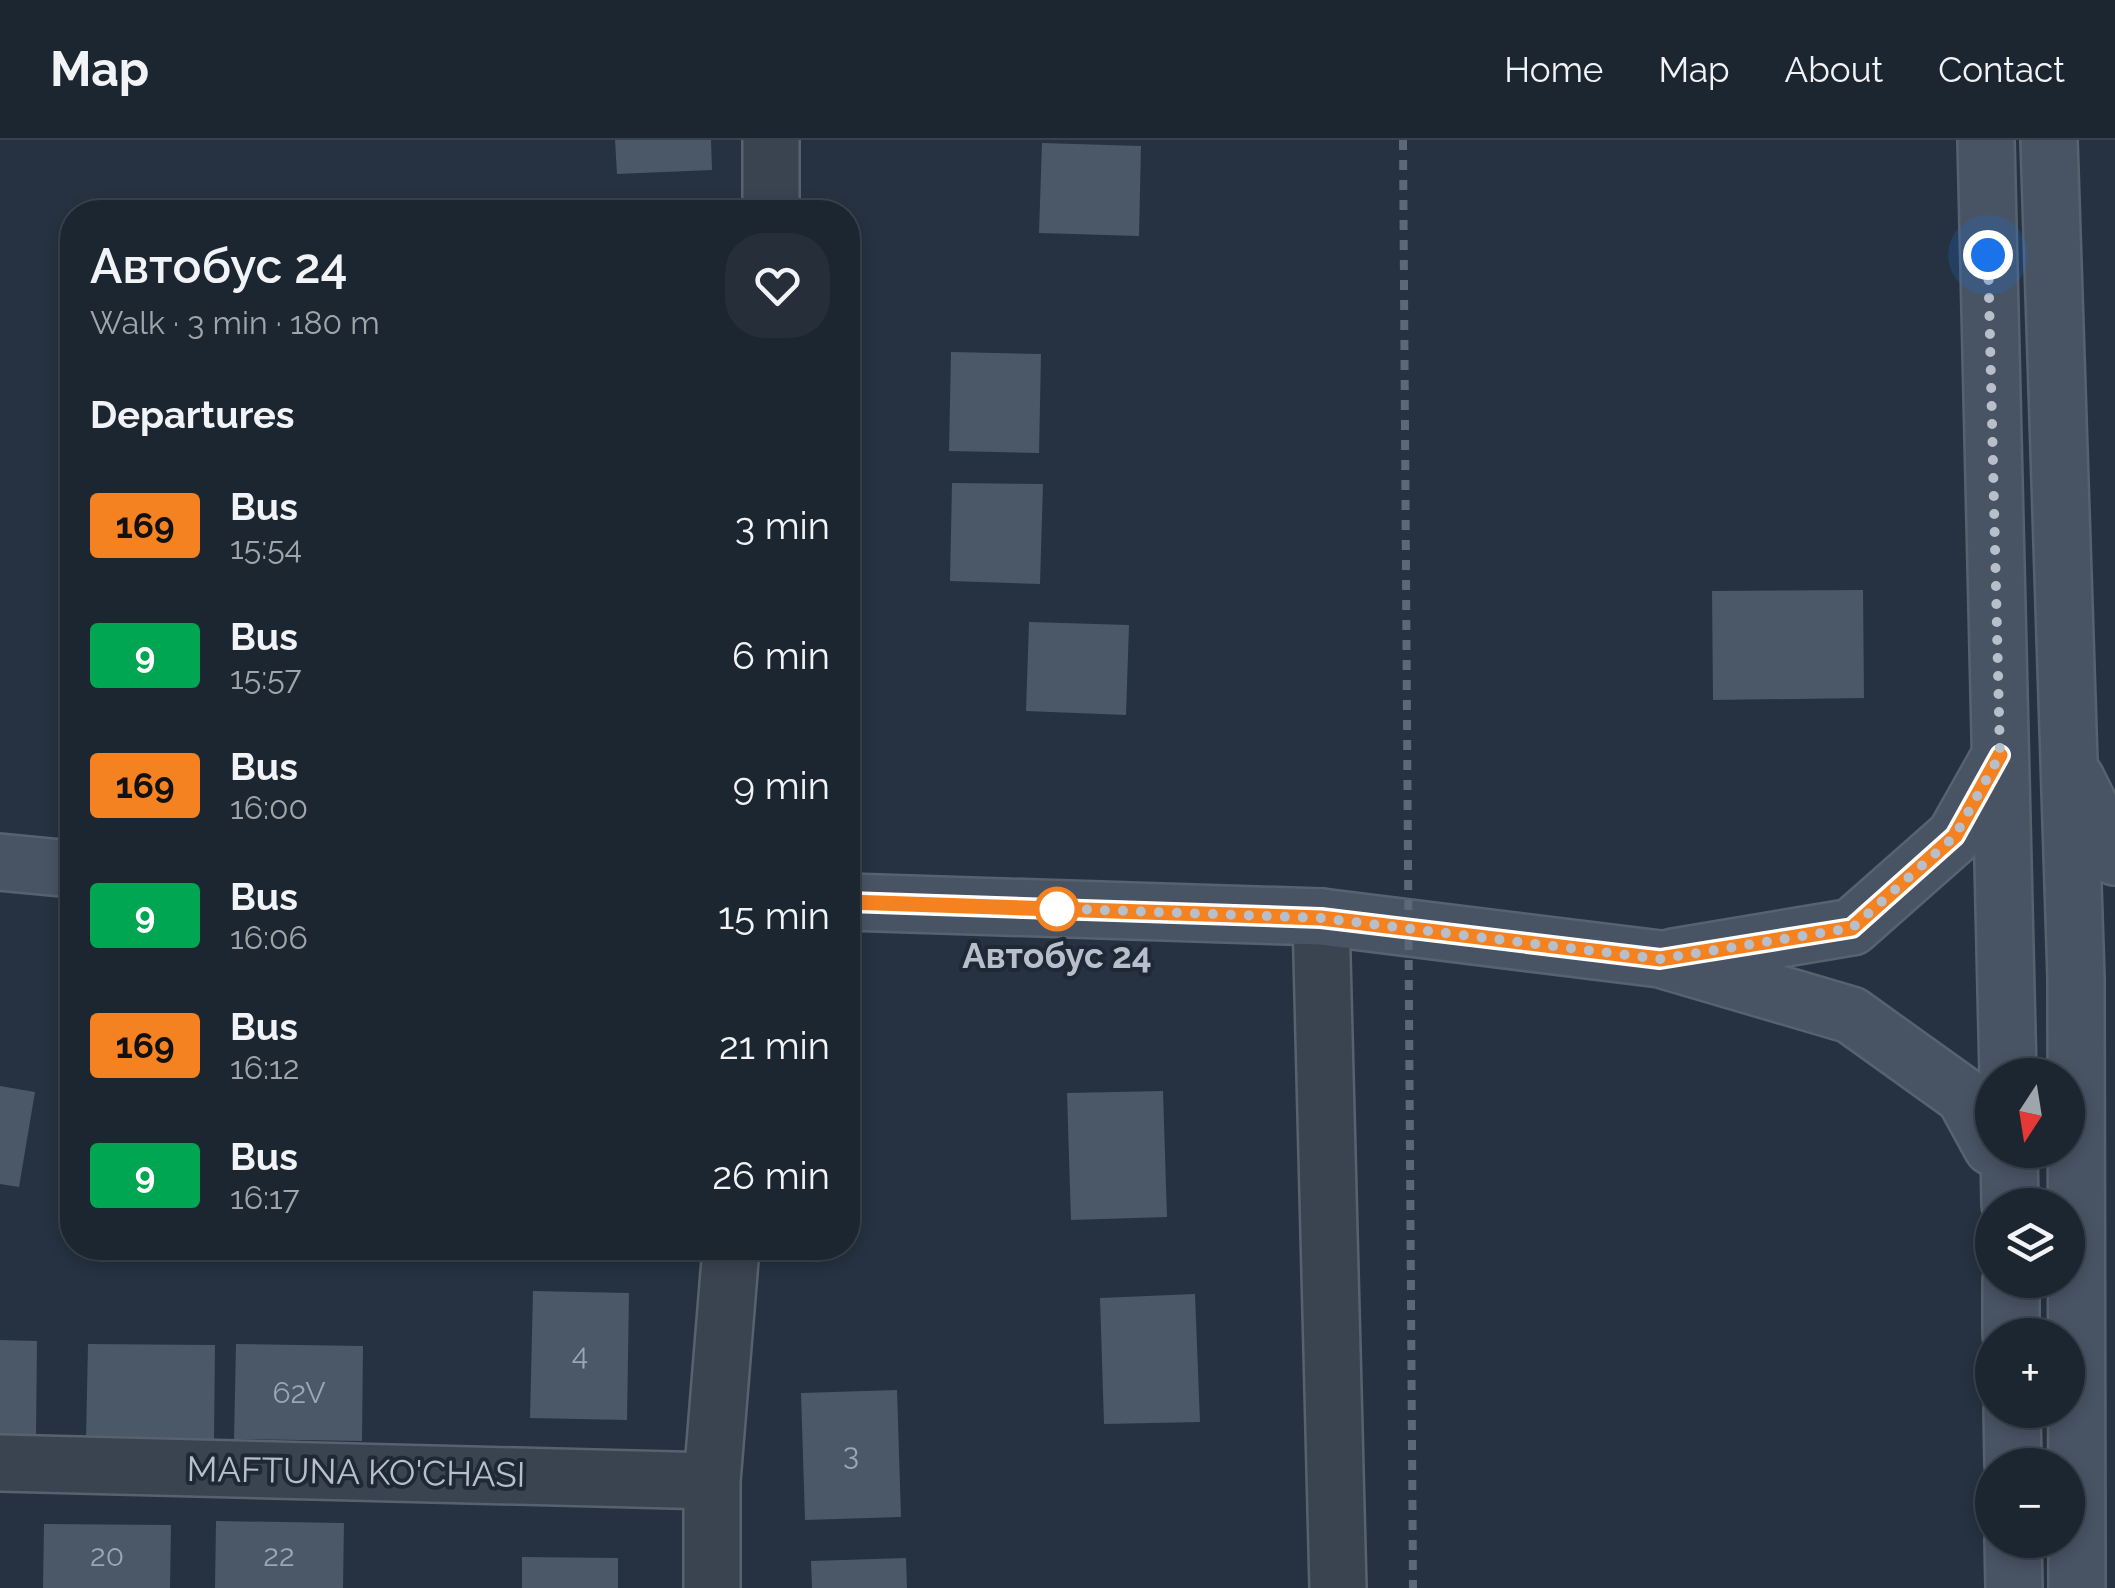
<!DOCTYPE html>
<html lang="en">
<head>
<meta charset="utf-8">
<style>
  body { margin:0; font-family:Raleway,sans-serif; background:#252e39; color:#f1f3f6; height:100vh; display:flex; flex-direction:column; font-size:38px; white-space:nowrap }
  * { box-sizing:border-box; margin:0 }
  p { font-size:32px; color:#a0a5ab }
  .icon { flex:none; width:55px; height:55px; fill:none; stroke:currentColor; stroke-width:2; stroke-linecap:round; stroke-linejoin:round }
  .map { position:relative; flex:1; overflow:hidden }
  .side { position:absolute; left:60px; top:60px; width:800px; height:1060px; display:flex; flex-direction:column; background:#1c2631; border-radius:40px; box-shadow:0 5px 15px #0003,0 0 0 2px #3a434d }
  .side>* { flex:none }
  .badge { padding:0 20px; border-radius:8px; font-size:35px; line-height:65px }
  .needle { width:65px; rotate:192deg }
  .buttons { position:absolute; left:1975px; top:918px; display:grid; gap:20px }
  .buttons a { display:grid; place-items:center; width:110px; height:110px; border-radius:50%; background:#1c2631; box-shadow:0 5px 15px #0003,0 0 0 2px #3a434d; font-size:50px }
  .you { position:absolute; width:50px; height:50px; margin:-25px; border:8px solid #fff; border-radius:50%; background:#1a73e8; box-shadow:0 0 0 15px #1a73e833 }
  .map>.badge { position:absolute; translate:-50% -50%; box-shadow:0 0 0 5px #fff }
  h2 { padding:0 30px; font-size:38px; line-height:90px }
  .round { display:grid; place-items:center; flex:none; width:105px; height:105px; border-radius:40px; background:#252e39 }
  .headline { display:flex; align-items:center; justify-content:space-between; height:170px; padding:0 30px }
  h1 { font-size:48px; font-weight:600; line-height:75px }
  ul { padding:0; list-style:none }
  li { display:flex; align-items:center; gap:30px; height:130px; padding:0 30px }
  li div { flex:1 }
  li b { display:block; font-size:38px }
  li em { font-style:normal }
  li .badge { min-width:110px; font-weight:700; text-align:center }
  header { display:flex; align-items:center; gap:60px; box-sizing:border-box; height:140px; padding:0 50px; background:#1c2631; border-bottom:2px solid #3a434d }
  header strong { font-size:48px }
  nav { display:flex; gap:55px; margin-inline-start:auto; font-size:35px }
  .map>svg:first-child { display:block }
</style>
</head>
<body>
<header>
<strong>Map</strong>
<nav><a>Home</a><a>Map</a><a>About</a><a>Contact</a></nav>
</header>
<div class="map">
<svg width="2115" height="1448" viewBox="0 0 2115 1448">
  <rect width="100%" height="100%" fill="#263241"/>
  <path fill="#4a5867" d="M615,0H711L712,30L617,34Z
    M1042,3L1141,6L1139,96L1039,93Z
    M951,212L1041,214L1039,313L949,311Z
    M952,343L1043,344L1040,444L950,441Z
    M1863,450L1864,558L1713,560L1712,451Z
    M1029,482L1129,485L1126,575L1026,571Z
    M0,946L35,952L19,1047L0,1044Z
    M1163,951L1167,1077L1071,1080L1067,953Z
    M533,1151L629,1153L627,1280L530,1278Z
    M1195,1154L1200,1282L1104,1284L1100,1158Z
    M0,1200L37,1201L36,1296L0,1295Z
    M88,1204L215,1205L214,1301L86,1299Z
    M236,1204L363,1206L362,1301L234,1299Z
    M897,1250L901,1377L805,1380L801,1253Z
    M216,1381L344,1383L343,1448H215Z
    M44,1384L171,1385L170,1448H43Z
    M522,1417L618,1418V1448H522Z
    M906,1418L907,1448H812L811,1421Z"/>
  <g fill="none" stroke-linecap="round" stroke-linejoin="round">
    <g stroke="#58626e" stroke-width="60">
      <path id="street" d="M771,72V0
        M1321,777L1338,1448
        M0,1323L712,1341
        M712,1448V1341L731,1108"/>
    </g>
    <g stroke="#58626e" stroke-width="60">
      <path id="secondary" d="M1986,0L2008,935
        M2049,0L2076,838L2077,1448
        M2076,639L2115,717
        M0,722L72,729
        M848,762L1321,777L1660,819L1851,875L1964,956L1992,1007
        M1673,817L1852,787L1955,696L1999,618
        M2009,1010L2010,1065
        M2011,1140V1195
        M2012,1270L2013,1325
        M2013,1400L2014,1448"/>
    </g>
    <use href="#street" stroke="#3a4451" stroke-width="55"/>
    <use href="#secondary" stroke="#485364" stroke-width="55"/>
    <path stroke="#5c6878" stroke-width="8" stroke-dasharray="10 10" stroke-linecap="butt" d="M1403,0L1413,1448"/>
  </g>
  <g fill="none" stroke-linecap="round" stroke-linejoin="round">
    <g stroke="#fff" stroke-width="22">
      <path id="line" d="M848,762L1321,778L1660,819L1852,788L1955,696L2000,615"/>
    </g>
    <use href="#line" stroke="#f58220" stroke-width="15"/>
    <path stroke="#b7bfcb" stroke-width="10" stroke-dasharray="0 18" d="M1057,769L1045,768L1321,778L1660,819L1852,788L1955,696L2000,615L1988,115"/>
  </g>
  <circle fill="#fff" stroke="#f58220" stroke-width="5" cx="1057" cy="769" r="20"/>
  <g text-anchor="middle" stroke-width="8" stroke-linejoin="round" paint-order="stroke">
    <g font-size="30" fill="#9ca5b2">
      <text x="580" y="1225">4</text>
      <text x="299" y="1263">62V</text>
      <text x="851" y="1325">3</text>
      <text x="107" y="1426">20</text>
      <text x="279" y="1426">22</text>
    </g>
    <g font-size="35" font-weight="bold" fill="#b7bfcb" stroke="#1f2936">
      <text x="1057" y="828">Автобус 24</text>
    </g>
    <g font-size="35" fill="#b7bfcb" stroke="#1f2936">
      <text transform="translate(356 1332) rotate(1)" y="12">MAFTUNA KO'CHASI</text>
    </g>
  </g>
</svg>
<div class="buttons">
<a><svg class="needle" viewBox="-14 -14 28 28"><path d="M0-13l5 13h-10z" fill="#e53935"/><path d="M0 13l5-13h-10z" fill="#a0a5ab"/></svg></a>
<a><svg class="icon" aria-label="layers" viewBox="0 0 24 24"><path d="M12 4l9 5-9 5-9-5zM3 14l9 5 9-5"/></svg></a>
<a>+</a>
<a>−</a>
</div>
<div class="you" style="left:1988px;top:115px"></div>
<section class="side">
<div class="headline"><div><h1>Автобус 24</h1><p>Walk · 3 min · 180 m</p></div><a class="round"><svg class="icon" aria-label="heart" viewBox="0 0 24 24"><path d="M12 20l-8-8c-3-5 5-10 8-4 3-6 11-1 8 4z"/></svg></a></div>
<h2>Departures</h2>
<ul>
<li><span class="badge" style="background:#f58220;color:#111">169</span><div><b>Bus</b><p>15:54</p></div><em>3 min</em></li>
<li><span class="badge" style="background:#00a651;color:#fff">9</span><div><b>Bus</b><p>15:57</p></div><em>6 min</em></li>
<li><span class="badge" style="background:#f58220;color:#111">169</span><div><b>Bus</b><p>16:00</p></div><em>9 min</em></li>
<li><span class="badge" style="background:#00a651;color:#fff">9</span><div><b>Bus</b><p>16:06</p></div><em>15 min</em></li>
<li><span class="badge" style="background:#f58220;color:#111">169</span><div><b>Bus</b><p>16:12</p></div><em>21 min</em></li>
<li><span class="badge" style="background:#00a651;color:#fff">9</span><div><b>Bus</b><p>16:17</p></div><em>26 min</em></li>
</ul>
</section>
</div>
</body>
</html>
